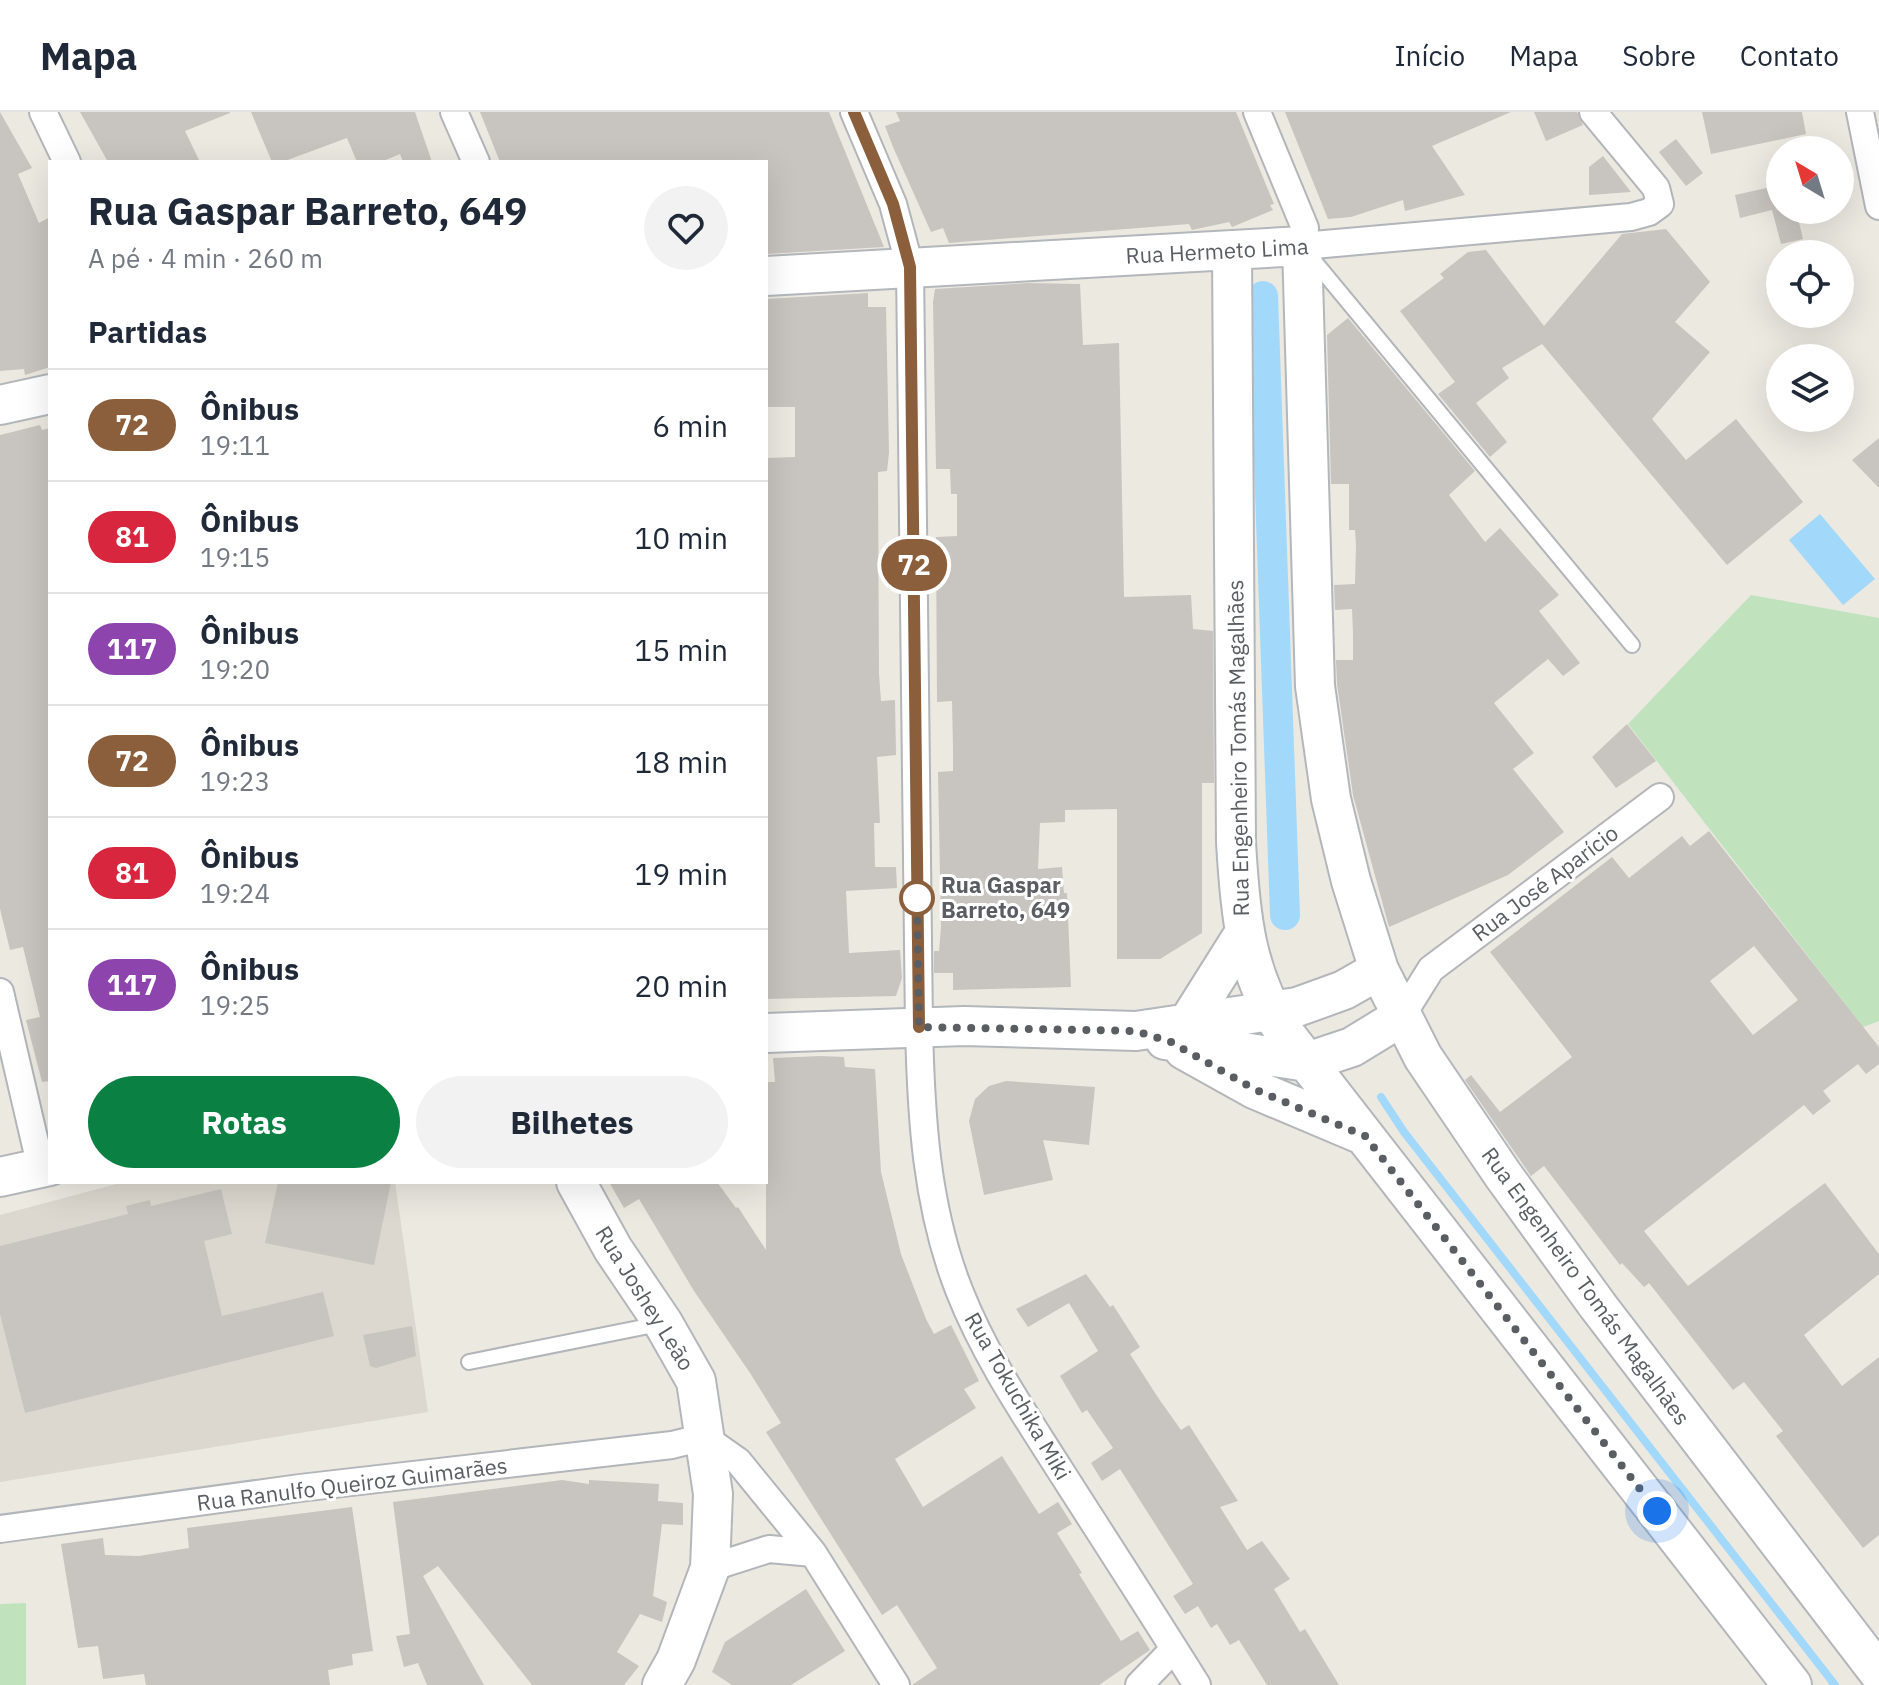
<!DOCTYPE html>
<html lang="pt">
<head>
<meta charset="utf-8">
<style>
  body { margin:0; font-family:"IBM Plex Sans",sans-serif; background:#f2f2f3; color:#1f2937; height:100vh; display:flex; flex-direction:column; font-size:30px; white-space:nowrap }
  * { box-sizing:border-box; margin:0 }
  p { font-size:26px; color:#747a83 }
  .icon { flex:none; width:44px; height:44px; fill:none; stroke:currentColor; stroke-width:2; stroke-linecap:round; stroke-linejoin:round }
  .map { position:relative; flex:1; overflow:hidden }
  .side { position:absolute; left:48px; top:48px; width:720px; height:1024px; display:flex; flex-direction:column; background:#fff; border-radius:0px; box-shadow:0 8px 32px #0002 }
  .side>* { flex:none }
  .badge { padding:0 16px; border-radius:26px; font-size:28px; line-height:52px }
  .needle { width:52px; rotate:322deg }
  .controls { position:absolute; left:1766px; top:24px; display:grid; gap:16px }
  .controls a { display:grid; place-items:center; width:88px; height:88px; border-radius:50%; background:#fff; box-shadow:0 8px 32px #0002; font-size:40px }
  .you { position:absolute; width:40px; height:40px; margin:-20px; border:6px solid #fff; border-radius:50%; background:#1a73e8; box-shadow:0 0 0 12px #1a73e833 }
  .map>.badge { position:absolute; translate:-50% -50%; box-shadow:0 0 0 4px #fff }
  h2 { padding:0 40px; font-size:30px; line-height:72px }
  .round { display:grid; place-items:center; flex:none; width:84px; height:84px; border-radius:42px; background:#f2f2f3 }
  .headline { display:flex; align-items:center; justify-content:space-between; height:136px; padding:0 40px }
  h1 { font-size:38px; font-weight:700; line-height:60px }
  .action { display:flex; gap:16px; margin-top:auto; padding:16px 40px }
  .action a { flex:1; height:92px; border-radius:48px; background:#0b8043; color:#fff; font-size:32px; font-weight:700; line-height:92px; text-align:center }
  .action a+a { background:#f2f2f3; color:#1f2937 }
  ul { padding:0; list-style:none }
  li { display:flex; align-items:center; gap:24px; height:112px; padding:0 40px; border-top:2px solid #e0e1e3 }
  li div { flex:1 }
  li b { display:block; font-size:30px }
  li em { font-style:normal }
  li .badge { min-width:88px; font-weight:700; text-align:center }
  header { display:flex; align-items:center; gap:48px; box-sizing:border-box; height:112px; padding:0 40px; background:#fff; border-bottom:2px solid #e0e1e3 }
  header strong { font-size:38px }
  nav { display:flex; gap:44px; margin-inline-start:auto; font-size:28px }
  .map>svg:first-child { display:block }
</style>
</head>
<body>
<header>
<strong>Mapa</strong>
<nav><a>Início</a><a>Mapa</a><a>Sobre</a><a>Contato</a></nav>
</header>
<div class="map">
<svg width="1879" height="1573" viewBox="0 0 1879 1573">
  <rect width="100%" height="100%" fill="#ece9e1"/>
  <path fill="#dcd8cf" d="M124,1070H395L428,1300L0,1370V1103Z"/>
  <path fill="#c0e3be" d="M1751,483L1879,506V909L1863,915L1628,612Z
    M26,1491V1573H0V1492Z"/>
  <path fill="#a2d9fb" d="M1820,402L1875,467L1843,493L1789,428Z"/>
  <g fill="none" stroke-linecap="round" stroke-linejoin="round">
    <path stroke="#a2d9fb" stroke-width="8" d="M1381,985L1404,1020L1835,1573"/>
    <path stroke="#a2d9fb" stroke-width="30" d="M1263,184L1285,803"/>
  </g>
  <path fill="#c8c4bf" fill-rule="evenodd" d="M0,0L32,56L18,62L39,111L50,105V255L25,263L24,257L0,259Z
    M80,0H230V1L185,19L200,50H108Z
    M251,0H415L432,50H403L400,42L381,50H357L347,26L282,50H272Z
    M480,0H829L884,135L766,142V50H500Z
    M896,0H1236L1274,92L1270,93L1273,98L1232,115L1229,110L1192,118L1189,112L949,131L943,116L931,120L893,35L885,14L900,9Z
    M1285,0H1511L1432,34L1465,83L1405,99L1403,88L1351,105L1328,107Z
    M1534,0H1577L1583,13L1546,29Z
    M1702,0H1802L1806,22L1711,42Z
    M1676,27L1703,61L1686,74L1659,40Z
    M1603,44L1631,80L1589,83V55Z
    M1780,73V97L1774,98H1796L1803,127L1781,132L1772,98L1740,106L1735,83Z
    M1666,117L1710,170L1675,210L1710,240L1652,307L1686,348L1736,307L1803,390L1727,453L1542,232L1502,256L1509,266L1476,291L1507,330L1490,345L1438,282L1455,270L1400,199L1444,166L1440,162L1468,140L1486,138L1544,214L1622,122Z
    M1028,171L1080,172L1083,233L1119,231L1124,485L1191,483L1193,517L1213,519L1214,671H1202V821L1160,847H1117V697L1065,698V710L1040,711L1038,757L1062,755L1064,781H1067L1071,875L953,878V861H934V839H939L941,815L938,660L953,659V636L952,589L937,590L936,425L957,424V382H951L950,357H936L933,190L935,177Z
    M868,181V195H886L889,341L887,359L878,360L879,562L881,589L895,588L896,643L877,645L880,711H874L875,755H896L897,776L846,779L849,841L900,838L902,866L896,884L766,887V346L795,345V295H767L766,187Z
    M1348,206L1475,359L1449,383L1485,430L1500,416L1559,483L1539,499L1580,551L1563,564L1548,547L1494,591L1534,641L1513,657L1564,720L1508,763L1389,815L1353,683L1337,572L1336,548H1353V521L1352,497L1335,498L1334,473L1355,472L1356,433L1355,418H1349V372H1331L1327,223Z
    M40,313L42,318L50,316V969L42,970L26,908L40,905L23,835L10,838L0,797V323Z
    M1879,326V376L1852,348Z
    M1627,612L1656,649L1616,676L1592,645Z
    M1709,719L1879,935V952L1866,962L1858,952L1823,979L1831,989L1813,1003L1804,993L1644,1119L1688,1174L1825,1071L1879,1142V1162L1804,1223L1842,1274L1879,1245V1423L1863,1436L1776,1324L1783,1319L1744,1270L1733,1278L1649,1171L1644,1175L1622,1151L1620,1153L1544,1054L1531,1064L1465,968L1471,963L1500,1000L1572,945L1490,840L1612,745L1629,766L1682,724L1690,734ZM1754,834L1798,888L1753,923L1710,869Z
    M821,944L844,945L845,955L875,957L881,1060L901,1142L926,1207L934,1222L951,1213L979,1269L964,1277L976,1296L895,1347L923,1395L1002,1344L1039,1402L1058,1390L1072,1412L1057,1421L1082,1461L1079,1462L1121,1529L1138,1519L1150,1538L1099,1573H912L937,1556L897,1493L882,1503L766,1320L781,1311L750,1261L694,1179L639,1087L624,1096L609,1070H717L736,1096L738,1095L766,1138V970H775L773,946Z
    M1006,969L1095,975L1089,1033L1043,1028L1053,1068L984,1083L969,1009L975,987L989,974Z
    M278,1070H391L374,1153L265,1131Z
    M221,1077L232,1122L204,1129L222,1204L323,1180L334,1224L25,1301L0,1202V1134L128,1102L126,1094L150,1088L151,1094Z
    M1086,1162L1110,1195L1113,1193L1140,1235L1130,1242L1159,1287L1181,1318L1189,1313L1238,1389L1220,1395L1247,1438L1262,1429L1290,1467L1274,1477L1300,1520L1305,1517L1339,1573H1267L1239,1528L1230,1533L1217,1512L1211,1516L1198,1494L1185,1502L1173,1484L1193,1472L1174,1442L1120,1357L1102,1369L1091,1351L1113,1336L1087,1298L1082,1301L1060,1264L1098,1239L1069,1191L1028,1215L1016,1197Z
    M412,1214L416,1244L376,1256L370,1254L363,1223Z
    M562,1368L589,1372V1368L659,1372L658,1389L683,1391V1413L662,1412L653,1484L667,1490L662,1510L640,1502L617,1540L639,1554L624,1573H532L438,1454L423,1464L484,1573H427L418,1551L404,1555L396,1524L410,1522L393,1390Z
    M352,1395L373,1539L352,1542L353,1553L328,1558L330,1573H146L144,1562L103,1567L98,1534L78,1536L61,1432L103,1426L105,1443L139,1444L189,1436L187,1416Z
    M806,1477L845,1539L791,1573H732L712,1560L725,1530Z"/>
  <g fill="none" stroke-linecap="round" stroke-linejoin="round">
    <g stroke="#b2b5b9" stroke-width="18">
      <path id="lane" d="M1310,144L1632,533
        M469,1250L659,1212"/>
    </g>
    <g stroke="#b2b5b9" stroke-width="30">
      <path id="street" d="M43,0L67,50
        M454,0L476,50
        M854,0L893,92L910,155L919,915C921,1004 926,1094 959,1178C984,1242 1023,1300 1060,1358C1106,1430 1152,1501 1197,1573
        M1257,0L1305,116L1302,134L1631,105L1649,100L1660,92L1656,76L1593,0
        M1860,0L1879,94
        M0,880L41,1056
        M1401,905L1431,857L1660,685
        M0,1417L300,1376L672,1333L704,1325L738,1349L813,1441L896,1573
        M710,1456L769,1437L813,1441
        M1139,1573L1174,1537"/>
    </g>
    <g stroke="#b3b7bb" stroke-width="42">
      <path id="secondary" d="M1232,140L1236,730C1240,801 1245,863 1286,923L1792,1573
        M766,164L1302,134L1315,574L1331,687L1351,769L1379,858L1423,945L1503,1063L1598,1194L1879,1561
        M0,293L50,282
        M1187,912L1243,823
        M766,921L964,914L1136,919L1297,895L1344,878L1379,858
        M1165,928L1307,950L1352,935L1401,905
        M1184,938L1254,977L1363,1023
        M0,1065L50,1054
        M576,1070L613,1137L663,1211L696,1269L713,1382L710,1456L676,1548L662,1573"/>
    </g>
    <use href="#lane" stroke="#fff" stroke-width="14"/>
    <use href="#street" stroke="#fff" stroke-width="26"/>
    <use href="#secondary" stroke="#fff" stroke-width="38"/>
  </g>
  <g fill="none" stroke-linecap="round" stroke-linejoin="round">
    <g stroke="#fff" stroke-width="18">
      <path id="line" d="M854,0L893,92L910,155L919,915"/>
    </g>
    <use href="#line" stroke="#8b5e3c" stroke-width="12"/>
    <path stroke="#5a5e62" stroke-width="8" stroke-dasharray="0 14.4" d="M917,786V783L919,915L1136,919L1171,930L1254,977L1365,1024L1657,1399"/>
  </g>
  <circle fill="#fff" stroke="#8b5e3c" stroke-width="4" cx="917" cy="786" r="16"/>
  <g text-anchor="middle" stroke-width="6" stroke-linejoin="round" paint-order="stroke">
    <g font-size="22" fill="#5a5e62" stroke="#fff">
      <text transform="translate(1217 139) rotate(-3)" y="8">Rua Hermeto Lima</text>
      <text transform="translate(1238 636) rotate(-91)" y="8">Rua Engenheiro Tomás Magalhães</text>
      <text transform="translate(1545 771) rotate(-37)" y="8">Rua José Aparício</text>
      <text transform="translate(1586 1174) rotate(54)" y="8">Rua Engenheiro Tomás Magalhães</text>
      <text transform="translate(645 1186) rotate(58)" y="8">Rua Joshey Leão</text>
      <text transform="translate(1018 1284) rotate(60)" y="8">Rua Tokuchika Miki</text>
      <text transform="translate(352 1372) rotate(-7)" y="8">Rua Ranulfo Queiroz Guimarães</text>
    </g>
    <g font-size="22" font-weight="bold" fill="#5a5e62" stroke="#fff" text-anchor="start">
      <text x="941" y="781">Rua Gaspar<tspan x="941" dy="25">Barreto, 649</tspan></text>
    </g>
  </g>
</svg>
<div class="controls">
<a><svg class="needle" viewBox="-14 -14 28 28"><path d="M0-13l5 13h-10z" fill="#e53935"/><path d="M0 13l5-13h-10z" fill="#747a83"/></svg></a>
<a><svg class="icon" aria-label="locate" viewBox="0 0 24 24"><circle cx="12" cy="12" r="6"/><path d="M12 2v4M12 18v4M2 12h4M18 12h4"/></svg></a>
<a><svg class="icon" aria-label="layers" viewBox="0 0 24 24"><path d="M12 4l9 5-9 5-9-5zM3 14l9 5 9-5"/></svg></a>
</div>
<div class="you" style="left:1657px;top:1399px"></div>
<b class="badge" style="left:914px;top:453px;background:#8b5e3c;color:#fff">72</b>
<section class="side">
<div class="headline"><div><h1>Rua Gaspar Barreto, 649</h1><p>A pé · 4 min · 260 m</p></div><a class="round"><svg class="icon" aria-label="heart" viewBox="0 0 24 24"><path d="M12 20l-8-8c-3-5 5-10 8-4 3-6 11-1 8 4z"/></svg></a></div>
<h2>Partidas</h2>
<ul>
<li><span class="badge" style="background:#8b5e3c;color:#fff">72</span><div><b>Ônibus</b><p>19:11</p></div><em>6 min</em></li>
<li><span class="badge" style="background:#d7263d;color:#fff">81</span><div><b>Ônibus</b><p>19:15</p></div><em>10 min</em></li>
<li><span class="badge" style="background:#8e44ad;color:#fff">117</span><div><b>Ônibus</b><p>19:20</p></div><em>15 min</em></li>
<li><span class="badge" style="background:#8b5e3c;color:#fff">72</span><div><b>Ônibus</b><p>19:23</p></div><em>18 min</em></li>
<li><span class="badge" style="background:#d7263d;color:#fff">81</span><div><b>Ônibus</b><p>19:24</p></div><em>19 min</em></li>
<li><span class="badge" style="background:#8e44ad;color:#fff">117</span><div><b>Ônibus</b><p>19:25</p></div><em>20 min</em></li>
</ul>
<div class="action"><a>Rotas</a><a>Bilhetes</a></div>
</section>
</div>
</body>
</html>
